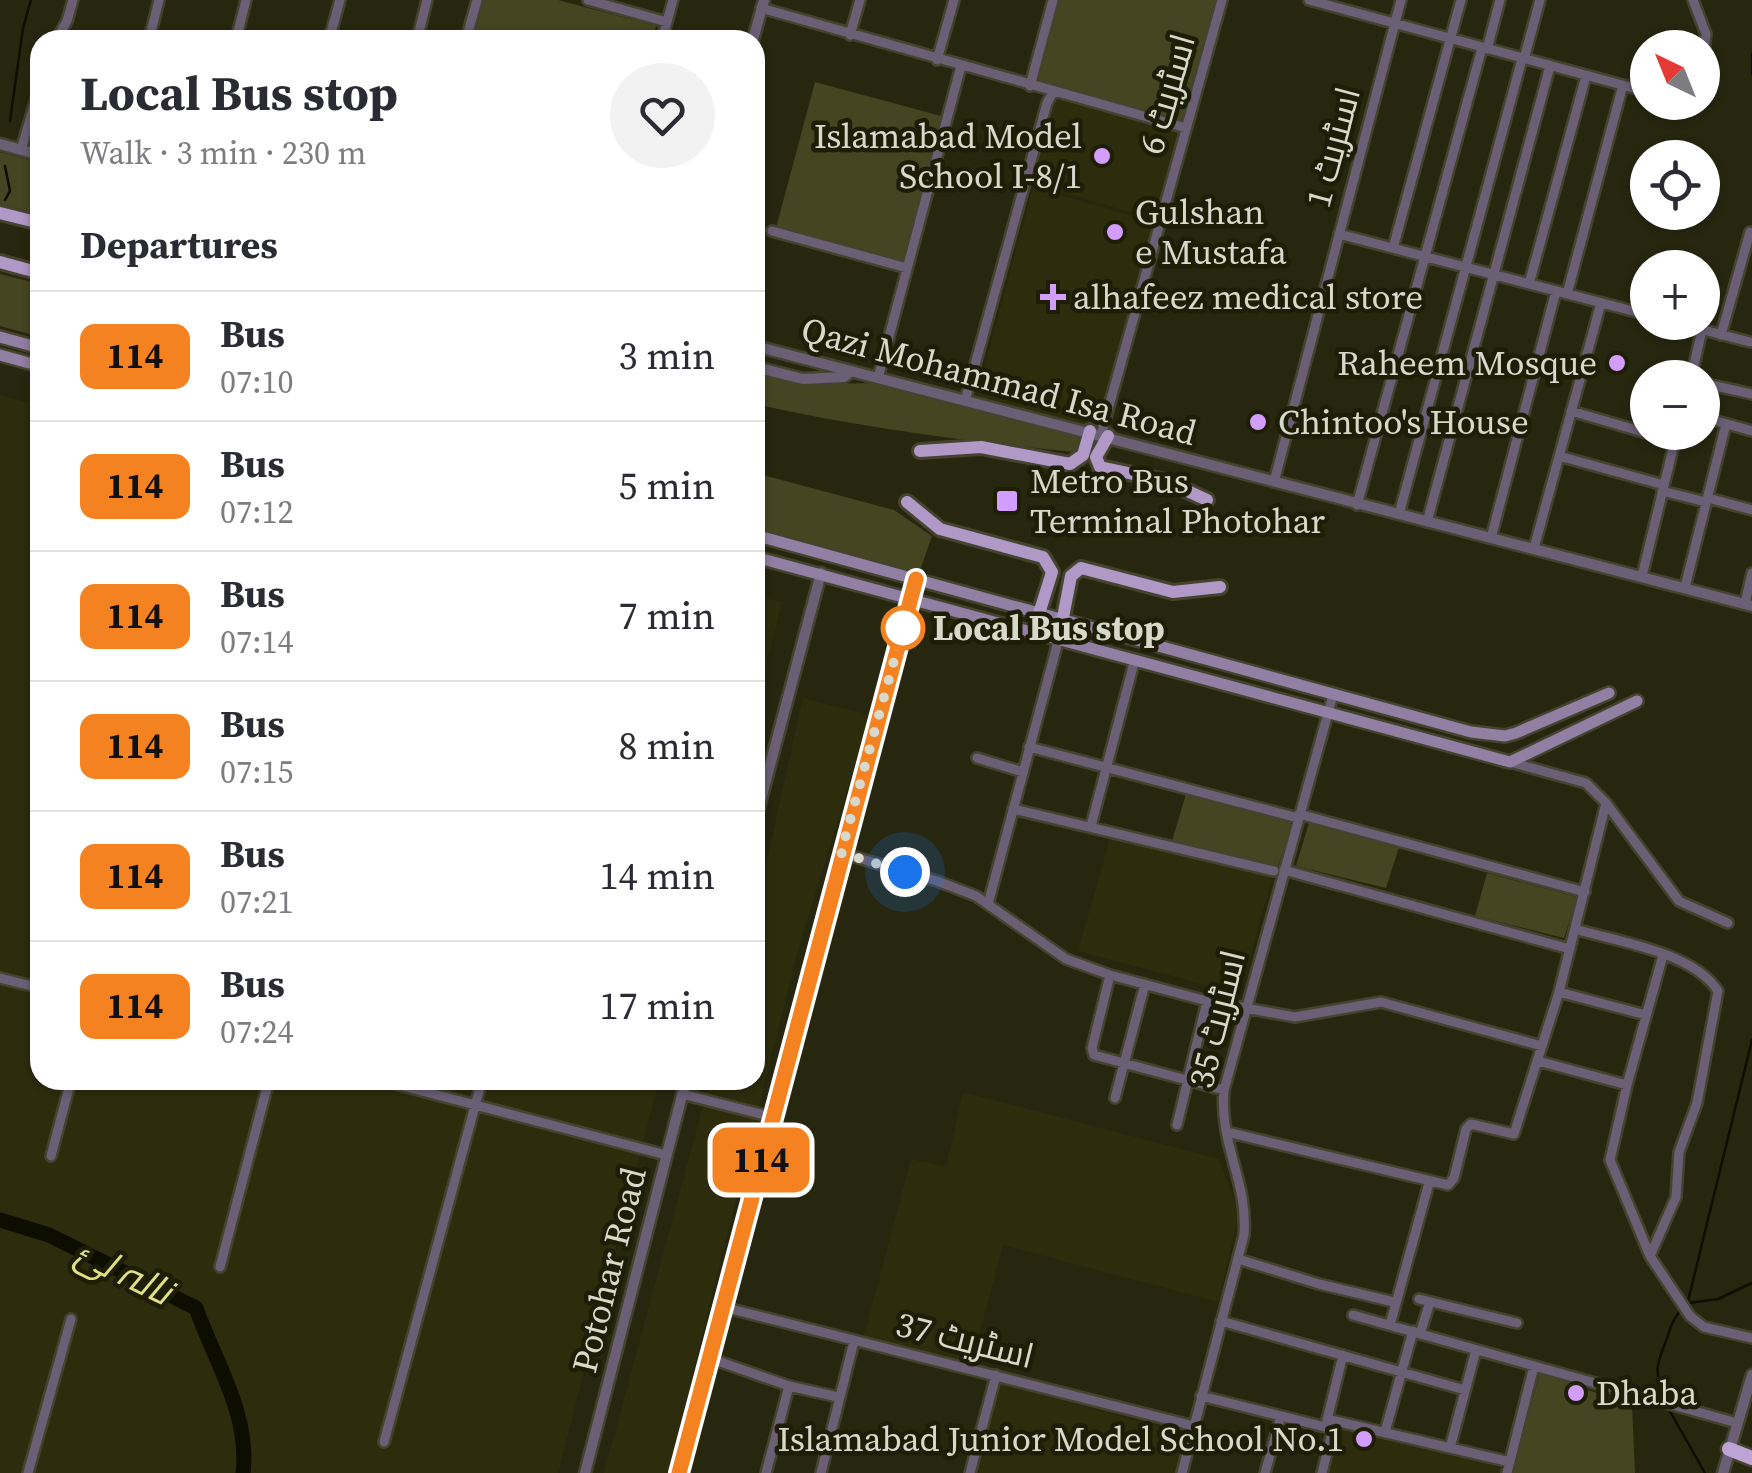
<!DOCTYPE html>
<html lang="en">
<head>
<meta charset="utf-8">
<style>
  body { margin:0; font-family:"Source Serif 4",Cairo,serif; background:#f2f2f3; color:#2b2b33; height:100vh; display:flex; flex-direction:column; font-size:38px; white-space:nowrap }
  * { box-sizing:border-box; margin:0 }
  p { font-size:32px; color:#7c7c81 }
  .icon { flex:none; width:55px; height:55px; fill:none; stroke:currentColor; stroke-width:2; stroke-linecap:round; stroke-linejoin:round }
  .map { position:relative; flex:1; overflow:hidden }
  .panel { position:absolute; left:30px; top:30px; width:735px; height:1060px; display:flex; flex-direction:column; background:#fff; border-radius:30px; box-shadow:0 2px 8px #0004 }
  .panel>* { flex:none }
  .badge { padding:0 20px; border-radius:15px; font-size:35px; line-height:65px }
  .needle { width:65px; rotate:317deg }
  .controls { position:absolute; left:1630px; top:30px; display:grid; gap:20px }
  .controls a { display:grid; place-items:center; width:90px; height:90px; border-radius:50%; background:#fff; box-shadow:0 2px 8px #0004; font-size:50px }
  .you { position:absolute; width:50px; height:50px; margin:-25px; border:8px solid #fff; border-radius:50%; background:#1a73e8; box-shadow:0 0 0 15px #1a73e833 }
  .map>.badge { position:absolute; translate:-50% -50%; box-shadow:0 0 0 5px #fff }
  h2 { padding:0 50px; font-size:38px; line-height:90px }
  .round { display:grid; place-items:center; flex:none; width:105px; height:105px; border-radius:52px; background:#f2f2f3 }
  .headline { display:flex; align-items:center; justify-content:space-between; height:170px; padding:0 50px }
  h1 { font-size:48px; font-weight:700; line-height:75px }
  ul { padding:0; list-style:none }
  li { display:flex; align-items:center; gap:30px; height:130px; padding:0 50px; border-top:2px solid #e1e1e2 }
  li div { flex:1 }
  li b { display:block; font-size:38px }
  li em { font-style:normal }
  li .badge { min-width:110px; font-weight:700; text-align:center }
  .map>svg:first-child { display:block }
</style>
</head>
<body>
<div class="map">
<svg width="1752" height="1473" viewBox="0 0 1752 1473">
  <rect width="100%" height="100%" fill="#272710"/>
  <path fill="#2d2c0d" d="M1053,92L1186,128L1161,221L1025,181Z
    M1033,187L1155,223L1100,431L976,398Z
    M0,395L40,406V1080H659L558,1473H0Z
    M755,595L782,602L755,708Z
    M803,698L870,715L796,957L668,1473H604L710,1080H755V913Z
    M1112,831L1273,874L1240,994L1078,951Z
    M963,1092L1219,1159L1239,1214L1218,1302L1003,1245L972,1362L864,1336L911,1159L946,1167Z
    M994,1382L1188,1435L1178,1473H969Z
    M1340,1426L1506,1469L1505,1473H1328Z"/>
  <path fill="#464521" d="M480,0H558L656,26L652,40H469Z
    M1053,0H1216L1183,126L1030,86Z
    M815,82L941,116L903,264L776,228Z
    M0,152L40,163V214L0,204Z
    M0,274L40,284V337L0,326Z
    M755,372L804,385L870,383L1082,437L1074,452C966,441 861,428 755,404Z
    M755,473L894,510L932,536L919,573L755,528Z
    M1186,794L1292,821L1278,867L1172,841Z
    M1309,823L1399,847L1386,888L1296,866Z
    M1487,873L1577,897L1564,938L1475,916Z
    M1540,1372L1632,1406L1635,1473H1513Z"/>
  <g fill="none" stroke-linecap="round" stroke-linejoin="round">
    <path stroke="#0e0e00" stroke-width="2.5" d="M1752,54V74
      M10,121L23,28L31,0
      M5,200L10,191L5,166
      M1689,1303L1718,1299L1752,1283
      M1687,1305L1752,1040
      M1665,1399C1655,1371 1655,1368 1666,1341C1671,1328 1671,1321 1681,1310
      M1667,1406L1705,1473"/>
    <path stroke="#0e0e00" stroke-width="15" d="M0,1220L49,1235L196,1308C215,1362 250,1414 243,1473"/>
    <g stroke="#43432e" stroke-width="14">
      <path id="minor" d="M588,0L667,22
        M1309,0L1648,92
        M1693,0L1706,34L1702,68
        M761,8L1186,128
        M850,35L860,0
        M56,40L67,21L73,0
        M149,40L159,0
        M236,40L246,0
        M329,40L340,0
        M417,40L427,0
        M466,40L477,0
        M662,40L673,0
        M1487,49L1500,0
        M1524,59L1540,0
        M937,60L954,0
        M1030,86L1053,0
        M21,150L40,86
        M772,231L907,268
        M1339,234L1648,315
        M1393,248L1461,0
        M1529,284L1586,76
        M1567,294L1623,85
        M1673,322L1750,342
        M1721,335L1750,232
        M878,378L961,66
        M1691,378L1702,330
        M1702,383L1752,394
        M965,401L1047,103L1053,92
        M1571,411L1674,441
        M1702,417L1752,431
        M1101,435L1222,0
        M1559,456L1664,485
        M1274,482L1401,0
        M1662,491L1706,502
        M1708,498L1752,510
        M1357,505L1482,48
        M1399,514L1522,59
        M1427,522L1550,66
        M1491,538L1556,291
        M1534,548L1601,303
        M1642,576L1677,432
        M1685,587L1726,424
        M1745,603L1752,573
        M1029,747L1298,818
        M977,758L1023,772
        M1510,762L1586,783L1606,803L1679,901L1728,923
        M1013,809L1274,871
        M1299,814L1585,892
        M1091,826L1135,659
        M841,853L937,881L976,896L1066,959L1110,975L1207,1001L1295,1017L1381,1002L1542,1046
        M1284,870L1570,949
        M988,904L1059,638
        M1575,929C1619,942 1693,952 1718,991L1697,1103L1679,1152L1676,1197L1650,1256
        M1663,955L1627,1085L1610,1160L1650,1256L1690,1316L1704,1327L1752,1338
        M1110,975L1092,1048L1094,1055L1224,1090
        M0,978L40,988
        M1559,992L1646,1015
        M1538,1061L1627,1085
        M380,1080L666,1155
        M682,1094L772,1117
        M1115,1098L1145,984
        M1177,1125L1207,1001
        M1227,1132L1448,1185L1454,1178L1466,1129L1471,1124L1514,1134L1559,992L1606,803
        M51,1156L71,1080
        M1238,1259L1319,1284L1394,1302
        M220,1267L269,1080
        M1419,1299L1517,1323
        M723,1307L1194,1426
        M1353,1315L1737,1423
        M1221,1321L1465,1390
        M1390,1325L1429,1183
        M1420,1334L1430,1302
        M709,1358L789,1386L838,1397
        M1201,1396L1333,1429L1322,1473
        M1327,1419L1510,1462
        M1327,1420L1343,1355
        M1385,1432L1413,1331
        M384,1442L482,1080
        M1450,1448L1476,1350
        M28,1473L71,1319
        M766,1473L789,1386
        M821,1473L854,1341
        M970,1473L996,1375
        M1182,1473L1244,1235C1248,1180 1219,1145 1224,1090L1333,695
        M1265,1473L1281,1416
        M1507,1473L1534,1366"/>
    </g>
    <g stroke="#43432e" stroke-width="15">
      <path id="tertiary" d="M753,40L764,0
        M0,144L40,155
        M755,346L1752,606
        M755,367L803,379L844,377L851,371
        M755,822L821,573
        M585,1473L686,1080
        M679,1473L916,579
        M1723,1473L1752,1375"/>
    </g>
    <g stroke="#43432e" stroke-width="16">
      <path id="secondary" d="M0,337L40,348
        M0,355L40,366
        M755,535L1471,732L1505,736L1516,733L1609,693
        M755,557L1510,762L1637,701"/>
    </g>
    <g stroke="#43432e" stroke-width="18">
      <path id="primary" d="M0,213L40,223
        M0,262L40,273
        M1108,436L1096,457L1100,467L1166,481L1207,500
        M920,451L981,447L1070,464L1083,455L1090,431
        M907,502L940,529L1043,557L1052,572L1033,633
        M1059,638L1071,576L1081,568L1173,592L1220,587"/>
    </g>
    <g stroke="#43432e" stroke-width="19">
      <path id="trunk" d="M1729,1449L1752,1458"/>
    </g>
    <use href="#minor" stroke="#6b5f76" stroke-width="9"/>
    <use href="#tertiary" stroke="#6b5f76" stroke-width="10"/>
    <use href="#secondary" stroke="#927fa4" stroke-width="11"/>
    <use href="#primary" stroke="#b098c7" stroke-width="12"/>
    <use href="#trunk" stroke="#bea3d7" stroke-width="14"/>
  </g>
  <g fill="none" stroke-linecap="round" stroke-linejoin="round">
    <g stroke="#fff" stroke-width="22">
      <path id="line" d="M679,1473L916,579"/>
    </g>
    <use href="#line" stroke="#f58220" stroke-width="15"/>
    <path stroke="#d8d9cb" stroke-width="10" stroke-dasharray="0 18" d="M903,628L841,853L905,872"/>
  </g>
  <g fill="#d29dfd" stroke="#1e1e07" stroke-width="4">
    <circle cx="1102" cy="156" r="10"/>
    <circle cx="1115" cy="232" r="10"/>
    <path d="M1048 282h10v10h10v10h-10v10h-10v-10h-10v-10h10z"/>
    <circle cx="1617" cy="363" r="10"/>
    <circle cx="1258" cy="422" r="10"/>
    <rect x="995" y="489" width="24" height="24" rx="5"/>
    <circle cx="1576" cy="1393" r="10"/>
    <circle cx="1364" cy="1439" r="10"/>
  </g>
  <circle fill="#fff" stroke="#f58220" stroke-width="5" cx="903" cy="628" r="20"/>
  <g text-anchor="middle" stroke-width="9" stroke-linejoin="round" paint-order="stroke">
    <g font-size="35" fill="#d8d9cb" stroke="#1e1e07">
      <text transform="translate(1167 94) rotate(-74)" y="12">اسٹریٹ 6</text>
      <text transform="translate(1333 147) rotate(-75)" y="12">اسٹریٹ 1</text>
      <text transform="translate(999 381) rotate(15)" y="12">Qazi Mohammad Isa Road</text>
      <text transform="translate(1217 1019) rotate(-76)" y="12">اسٹریٹ 35</text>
      <text transform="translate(609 1270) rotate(-76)" y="12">Potohar Road</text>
      <text transform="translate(965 1340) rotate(14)" y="12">اسٹریٹ 37</text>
    </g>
    <g font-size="35" fill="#d8d9cb" stroke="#1e1e07" text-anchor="start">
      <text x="1082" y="148" text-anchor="end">Islamabad Model<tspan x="1082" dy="40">School I-8/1</tspan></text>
      <text x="1135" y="224">Gulshan<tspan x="1135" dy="40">e Mustafa</tspan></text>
      <text x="1073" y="309">alhafeez medical store</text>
      <text x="1597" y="375" text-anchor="end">Raheem Mosque</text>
      <text x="1278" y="434">Chintoo's House</text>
      <text x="1030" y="493">Metro Bus<tspan x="1030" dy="40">Terminal Photohar</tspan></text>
      <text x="1596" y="1405">Dhaba</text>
      <text x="1344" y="1451" text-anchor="end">Islamabad Junior Model School No.1</text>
    </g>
    <g font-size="35" font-weight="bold" fill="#d8d9cb" stroke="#1e1e07" text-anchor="start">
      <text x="933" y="640">Local Bus stop</text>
    </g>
    <g font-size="38" font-style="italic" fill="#e1e083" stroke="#1e1e07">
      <text transform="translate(124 1272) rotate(26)" y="13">نالہ لئ</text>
    </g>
  </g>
</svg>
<div class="controls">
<a><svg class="needle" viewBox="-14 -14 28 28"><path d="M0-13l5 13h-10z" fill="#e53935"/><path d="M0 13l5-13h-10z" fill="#7c7c81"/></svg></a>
<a><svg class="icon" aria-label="locate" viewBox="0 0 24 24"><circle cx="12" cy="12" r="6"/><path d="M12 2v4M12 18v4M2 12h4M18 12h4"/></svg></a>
<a>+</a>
<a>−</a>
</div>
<div class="you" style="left:905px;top:872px"></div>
<b class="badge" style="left:761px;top:1160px;background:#f58220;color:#111">114</b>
<section class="panel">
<div class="headline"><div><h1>Local Bus stop</h1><p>Walk · 3 min · 230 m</p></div><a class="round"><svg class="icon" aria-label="heart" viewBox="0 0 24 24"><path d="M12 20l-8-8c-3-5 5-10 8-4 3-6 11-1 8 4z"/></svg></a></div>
<h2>Departures</h2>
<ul>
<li><span class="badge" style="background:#f58220;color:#111">114</span><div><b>Bus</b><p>07:10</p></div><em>3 min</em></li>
<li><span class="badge" style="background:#f58220;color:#111">114</span><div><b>Bus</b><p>07:12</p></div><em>5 min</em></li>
<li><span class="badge" style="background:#f58220;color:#111">114</span><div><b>Bus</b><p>07:14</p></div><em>7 min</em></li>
<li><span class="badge" style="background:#f58220;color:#111">114</span><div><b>Bus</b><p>07:15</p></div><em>8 min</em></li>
<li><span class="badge" style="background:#f58220;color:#111">114</span><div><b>Bus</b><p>07:21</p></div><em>14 min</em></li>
<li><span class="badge" style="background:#f58220;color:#111">114</span><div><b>Bus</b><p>07:24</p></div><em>17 min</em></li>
</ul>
</section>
</div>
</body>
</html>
